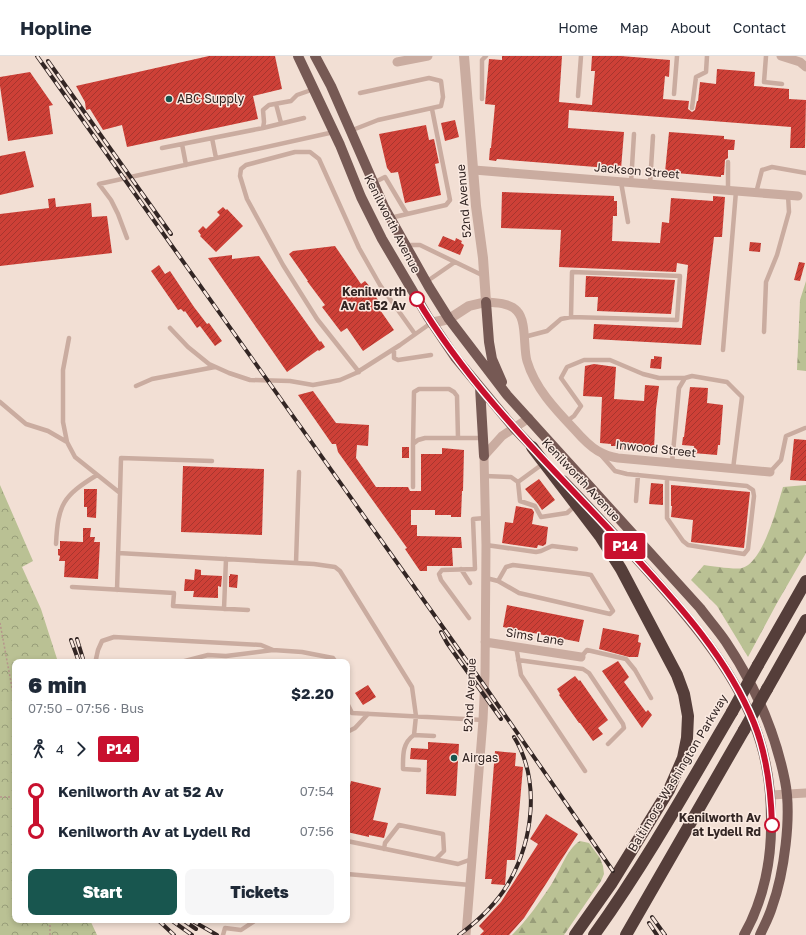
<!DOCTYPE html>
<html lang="en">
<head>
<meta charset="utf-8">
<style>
  body { margin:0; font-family:"Golos Text",sans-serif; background:#f6f6f7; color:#1f2937; height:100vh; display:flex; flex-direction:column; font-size:15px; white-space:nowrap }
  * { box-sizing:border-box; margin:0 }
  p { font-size:13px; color:#747a83 }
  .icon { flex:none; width:22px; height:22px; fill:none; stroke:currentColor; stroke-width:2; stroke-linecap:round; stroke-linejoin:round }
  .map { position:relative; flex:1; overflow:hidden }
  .side { position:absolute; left:12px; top:603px; width:338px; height:264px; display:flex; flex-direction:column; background:#fff; border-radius:8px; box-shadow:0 2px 6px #0003 }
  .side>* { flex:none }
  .badge { padding:0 8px; border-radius:3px; font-size:14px; line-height:26px }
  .map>.badge { position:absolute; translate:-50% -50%; box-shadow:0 0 0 2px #fff }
  .legs { display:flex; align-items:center; gap:6px; height:44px; padding:0 16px; font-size:13px }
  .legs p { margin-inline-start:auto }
  .summary { display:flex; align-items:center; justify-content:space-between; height:68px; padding:0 16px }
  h1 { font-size:22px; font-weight:800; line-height:30px }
  .primary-button { display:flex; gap:8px; margin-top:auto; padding:8px 16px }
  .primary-button a { flex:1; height:46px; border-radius:8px; background:#18564f; color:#fff; font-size:16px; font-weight:800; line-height:46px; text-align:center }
  .primary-button a+a { background:#f6f6f7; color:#1f2937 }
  ul { padding:0 16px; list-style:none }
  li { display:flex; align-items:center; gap:14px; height:40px; font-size:15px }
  li i { display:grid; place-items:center; width:6px; height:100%; margin:0 5px; background:currentColor }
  li i::after { content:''; width:10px; height:10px; margin:-5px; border:3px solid; border-radius:50%; background:#fff }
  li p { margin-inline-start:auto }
  li:first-child i { background:linear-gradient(#0000 50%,currentColor 0) }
  li:last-child i { background:linear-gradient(currentColor 50%,#0000 0) }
  header { display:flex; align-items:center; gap:24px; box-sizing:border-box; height:56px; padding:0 20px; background:#fff; border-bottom:1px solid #e0e1e3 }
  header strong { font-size:19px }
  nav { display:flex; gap:22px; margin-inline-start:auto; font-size:14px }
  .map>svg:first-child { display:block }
</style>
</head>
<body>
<header>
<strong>Hopline</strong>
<nav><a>Home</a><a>Map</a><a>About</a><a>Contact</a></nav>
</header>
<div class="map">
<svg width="806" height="879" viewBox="0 0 806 879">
  <defs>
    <pattern id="forest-firs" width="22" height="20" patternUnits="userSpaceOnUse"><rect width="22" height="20" fill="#bac194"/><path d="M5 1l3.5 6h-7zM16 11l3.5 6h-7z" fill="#989d79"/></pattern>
    <pattern id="park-crowns" width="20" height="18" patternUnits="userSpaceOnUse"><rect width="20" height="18" fill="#bac194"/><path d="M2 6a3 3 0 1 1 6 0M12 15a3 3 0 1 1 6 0" fill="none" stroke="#989d79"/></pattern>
    <pattern id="building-hatch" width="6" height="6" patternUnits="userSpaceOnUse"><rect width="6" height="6" fill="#cd4037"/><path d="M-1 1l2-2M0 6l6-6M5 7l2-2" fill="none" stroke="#a7352e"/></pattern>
  </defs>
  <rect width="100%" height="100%" fill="#f2dfd4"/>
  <path fill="url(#forest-firs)" d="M806,225V315L797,314L800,244Z
    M806,429V497L777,547L748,601L717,550L691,524L704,509C711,510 737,514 742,512C763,507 777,451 783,431Z
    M580,785L589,787L600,802L603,810L604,818L601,825L564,879H512C527,864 539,847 551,829C559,817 567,792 580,785Z"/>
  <path fill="url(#park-crowns)" d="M0,429L33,505L22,511L41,553L58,606H15V864H90L97,879H0Z"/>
  <path fill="url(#building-hatch)" d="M209,0H275L282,33L253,40L258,63L127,91L122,69L103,74L90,53L86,54L85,46L76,30Z
    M502,0H562L559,46L592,49L595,15H591L592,0H621L670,4L669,21L665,20L663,43L689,45L688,53L692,56L695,54L697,45H698L700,26L716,28L717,13L755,16L754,30L789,33V43L806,44L805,92H790L791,71L569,54L568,72L624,76L621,113L497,103L496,105L489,104L490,92H491L495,49L485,48L489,3L502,4Z
    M30,16L53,49L49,50L53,78L8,85L0,30V21Z
    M455,64L459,81L445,85L441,67Z
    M426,69L429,84L434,83L439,107L435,108L441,139L405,147L398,116L391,117L387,112L379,78Z
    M669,76L724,80V83L735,84L734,94H728V102L725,104L724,119H721V121L665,116Z
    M25,95L34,131L0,139V100Z
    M502,136L614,140V145H617V160H613L612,185L660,187L662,166L669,167L671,142L713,145V140L725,141L722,181H714L701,289L593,283L594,268L682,272L688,209L677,207L676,216L559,211L561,174L501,172Z
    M55,142L56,151L91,147L92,161L107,160L112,197L0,210V158L49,152L48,143Z
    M223,151L226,154L227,153L243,170L216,196L200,180L201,179L198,175L203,170L206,173L220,159L217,156Z
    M443,180L455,185L456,182L462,185L461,187L464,189L460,199L438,190Z
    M750,186L761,187L760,196L749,195Z
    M335,190L361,228L365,225L378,240L376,241L381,248L378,251L394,274L363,295L347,272L341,276L322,251L325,249L307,225H308L289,198L293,195Z
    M232,199V203L259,200L320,286L321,285L325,291L319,295L318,294L287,316L208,202Z
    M799,206L805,207L800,225L794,224Z
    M159,209L165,218L170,215L194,251L207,268L209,267L222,285L215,290L200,270L197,272L185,255L184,256L181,253L178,254L151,215Z
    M586,220L675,224L671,258L597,255L598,241H585Z
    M654,300L662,301L661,313L650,312L651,303H654Z
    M594,308L616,311L614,343L644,345L645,329L659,330L656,353L654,392L629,390L628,394L616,393V390H611V388L600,387L602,341L583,340L585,310Z
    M690,331L708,332L707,347L723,349L720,389H718L717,399L693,397L694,390L682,389L683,381H684Z
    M313,335L336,367L369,369L368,390L357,389L356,402L376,431H408L410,435H421V398H442V392L464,394L463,435H462L461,461H451V459H435V454H411V469H417V480L461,481L462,492H452L453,510H427V515H420L405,493L407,492L338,396L336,388H332L298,339Z
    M794,383L806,384V425L790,424Z
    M402,391H409V402H402Z
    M183,410L264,413L262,479L181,476Z
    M539,423L555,444L542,454L538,448L525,433Z
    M651,427L663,428V449L649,448Z
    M671,429L750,436L744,492L691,486L693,464L671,461L672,450H671Z
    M84,433H97L96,462L87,461V451H84Z
    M516,450L532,453L534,456L532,468L548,471L546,488L543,490L538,489L537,492H536L502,487L505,466L513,467Z
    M83,472H91L90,481H95L94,486H100L98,523L64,521L65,505H59L60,500L58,499V493H60V485L83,486Z
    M195,513L201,514V519L222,520L221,531L218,530V542L193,541L194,535H184L185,523L194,524Z
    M230,518L238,519L237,532L229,531V520H230Z
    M507,549L584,564L579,586L503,571Z
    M603,572L639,579L638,586L641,587L638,601H629L599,593Z
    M618,605L629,621L624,626L646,656L648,654L652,659L642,672L602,615Z
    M575,620L579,625L580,624L608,664L598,672L603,678L593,685L580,667H579L559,639L560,638L557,633Z
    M368,629L376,641L363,649L355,637Z
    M428,686L459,688L456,740L426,738L427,704L410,703L411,692L428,693Z
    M495,695L516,697L515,710L523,711L515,804H507L505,829L491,828L492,823H485Z
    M351,725L381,732L373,764L388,767L384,782L369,779V781L347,776V742Z
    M546,758L578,778L524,862L509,879H480L484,875L479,870L501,846L538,788L530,783Z"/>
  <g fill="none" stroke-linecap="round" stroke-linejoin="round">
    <path stroke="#b6958b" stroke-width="1.5" stroke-dasharray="2 2" stroke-linecap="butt" d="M0,567L15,648
      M0,741H15
      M50,879V864"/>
    <path stroke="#caaca0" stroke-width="4.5" d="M766,0L764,26L782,28
      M674,38L677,0
      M578,40L581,0
      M482,43V4L486,0
      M276,48L281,67
      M692,52L696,21L706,16L707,0
      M263,72L304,62
      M350,75L378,64L441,50L443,41L441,25L429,22L360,37
      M212,82L216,102
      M182,88L186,109
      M162,92L263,72L264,66L263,54L269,49L291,45L297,39L314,33
      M728,106V135
      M621,126L628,166
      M373,127L385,121L407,158
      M631,127L634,78
      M650,128L653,80
      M756,137L762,114L772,111L806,117
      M390,162L446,149L450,144L432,53
      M127,182L118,158L111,144L99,128L334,76
      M407,189H420L484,220
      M426,226L455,206
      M170,272L188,291L209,308L229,317L250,324L290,325L313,329L340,324L356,317L400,289L431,267
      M764,276L766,226L777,199L789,156L788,139
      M524,281L547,275L561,263L571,261L677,264L680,220L572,216L571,261
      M394,293V302L398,304L431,299
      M723,294L736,135
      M359,316L317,263L283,209L247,143L240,120L241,113L246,109L295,96H310L319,103L359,192L380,229L415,278
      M136,330L152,323L215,311
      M0,346L26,368L48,375L67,386L75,401L120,437L117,534
      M567,365L574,360L581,350L561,322L567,311L584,304H610L643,318L659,322H685
      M67,386L63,366V314L69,282
      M413,388L414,336L419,333H449L454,336L457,340L458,382
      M601,399L615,415L627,418L747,430L753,434L754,440L748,493L744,498L688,489L683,485L667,462V422
      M672,407L679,332L685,322L692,320L727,326L742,341L733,413
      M770,416L781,404L786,380L805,372
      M485,420L511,421L518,426L520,445L535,450L541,461L567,457L576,449
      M518,426L544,407
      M413,431V388L418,384L425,382H483
      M120,437L121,402L212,405
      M636,445L638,419
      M56,488C58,448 63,440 97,419
      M486,489L536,496L541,495L552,490L576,493
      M118,497L314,508L335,511L340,515L412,631L416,660L414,679C402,687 403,700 403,713L419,714
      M296,507L299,416
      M461,513L470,527
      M486,522L498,525L519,537L610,558L613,555L591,519L586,518L513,509L506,511L498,525
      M72,531L174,537L173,550L248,554
      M224,553L226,503
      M469,562L441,524L439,518L442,514L475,513L473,463L485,462
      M516,590L521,619L585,715
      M581,601L587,594L626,603L635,614L651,642
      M518,604L583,613L589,617L623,668L624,672L608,688
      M98,606L96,603L98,594L102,585L114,581L261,589L273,594
      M181,606L208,599L226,600L273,594L302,596L333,602L336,606
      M347,647L352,657L483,664
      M347,676L355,672L368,658
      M414,679L434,680
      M347,785L458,808L472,803
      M384,793L385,787L399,769L443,778L444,795L436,803
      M347,818L470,829
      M223,879L225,872L241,874L256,864"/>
    <path stroke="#caaca0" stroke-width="9" d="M781,0L800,6L806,11
      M397,6L428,0
      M474,114L798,140
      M486,246C497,247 510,247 517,255C527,265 523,292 527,305C535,332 555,353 574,373C581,381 589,390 598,395C605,399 611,401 618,402L770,416
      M485,586L581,601
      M771,739L806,737
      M466,879L483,664L485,620L486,489L484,400L502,380L529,362"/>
    <path stroke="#caaca0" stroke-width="10" d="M431,267L449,263L469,250L486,246L483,202L476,150L464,0"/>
    <path stroke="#765954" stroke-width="10" d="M298,0L340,89L361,141L382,183L428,261L455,301L514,372L537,396
      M315,0L331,30L384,151L429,231L449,263L507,339L700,552C708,563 718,574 726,586C754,628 775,675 785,725C792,760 784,818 772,851C769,861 764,870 760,879
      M486,246L489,286L492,303L502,326
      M480,331L484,400
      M563,424C590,452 617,481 643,510C685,557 731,609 754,668C766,698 771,731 771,763C772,802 764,844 744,879"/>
    <path stroke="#553e3a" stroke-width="12" d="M532,391L600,480L621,513L677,619L684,638L688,660L687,682L683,702L669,734L611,828L575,879
      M758,609L806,525
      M767,633L806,564
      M594,879C645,808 688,731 732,656
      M626,879L744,674"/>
    <g stroke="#332624" stroke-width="4">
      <path id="rail" d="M37,0L484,629L613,815
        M48,5L171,178
        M441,576L447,587L501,663
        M77,583L84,606
        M71,584L79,606
        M652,861L665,879
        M158,864L174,879
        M171,864L192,879
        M183,864L196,873
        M191,864L217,879
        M649,867L657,879
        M459,879C478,865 496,848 508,828C533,785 541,725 514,681"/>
    </g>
    <use href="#rail" stroke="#fae9e0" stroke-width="2.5" stroke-dasharray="8" stroke-linecap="butt"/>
    <path stroke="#553e3a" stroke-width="12" d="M732,656L758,609
      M744,674L767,633"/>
  </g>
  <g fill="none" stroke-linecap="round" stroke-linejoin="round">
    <g stroke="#fff" stroke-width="9">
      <path id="line-1" d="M417,243C475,340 559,418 635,501C681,551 728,603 754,667C767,699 771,735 772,769"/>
    </g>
    <use href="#line-1" stroke="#c8102e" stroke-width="6"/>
  </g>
  <g fill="#18564f" stroke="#fae9e0" stroke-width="1.5">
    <circle cx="169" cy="43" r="4"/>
    <circle cx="454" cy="702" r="4"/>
  </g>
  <g fill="#fff" stroke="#c8102e" stroke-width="2">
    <circle cx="417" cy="243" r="7"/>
    <circle cx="772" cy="769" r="7"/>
  </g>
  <g text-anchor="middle" stroke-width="3" stroke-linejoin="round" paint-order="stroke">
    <g font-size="12" fill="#332624" stroke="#fae9e0" text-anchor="start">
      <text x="177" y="47">ABC Supply</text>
      <text x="462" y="706">Airgas</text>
    </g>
    <g font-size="12" fill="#332624" stroke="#fae9e0">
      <text transform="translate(637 115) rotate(5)" y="4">Jackson Street</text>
      <text transform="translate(464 145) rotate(-95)" y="4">52nd Avenue</text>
      <text transform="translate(392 168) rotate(63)" y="4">Kenilworth Avenue</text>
      <text transform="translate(656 393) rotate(6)" y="4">Inwood Street</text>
      <text transform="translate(581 424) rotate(47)" y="4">Kenilworth Avenue</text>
      <text transform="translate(535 581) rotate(9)" y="4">Sims Lane</text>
      <text transform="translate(470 639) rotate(-87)" y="4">52nd Avenue</text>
      <text transform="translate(678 717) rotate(-59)" y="4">Baltimore-Washington Parkway</text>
    </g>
    <g font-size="12" font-weight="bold" fill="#332624" stroke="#fae9e0" text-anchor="end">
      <text x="406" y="240">Kenilworth<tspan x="406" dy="14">Av at 52 Av</tspan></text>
      <text x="761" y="766">Kenilworth Av<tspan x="761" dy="14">at Lydell Rd</tspan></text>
    </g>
  </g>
</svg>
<b class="badge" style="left:625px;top:490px;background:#c8102e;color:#fff">P14</b>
<section class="side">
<div class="summary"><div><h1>6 min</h1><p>07:50 – 07:56 · Bus</p></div><b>$2.20</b></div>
<div class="legs"><svg class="icon" aria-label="walk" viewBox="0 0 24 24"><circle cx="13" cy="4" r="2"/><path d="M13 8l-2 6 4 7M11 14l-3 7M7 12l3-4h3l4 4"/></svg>4<svg class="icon" aria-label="forward" viewBox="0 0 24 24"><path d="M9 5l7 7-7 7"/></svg><b class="badge" style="background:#c8102e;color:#fff">P14</b></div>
<ul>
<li><i style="color:#c8102e"></i><b>Kenilworth Av at 52 Av</b><p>07:54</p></li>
<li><i style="color:#c8102e"></i><b>Kenilworth Av at Lydell Rd</b><p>07:56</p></li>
</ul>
<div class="primary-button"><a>Start</a><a>Tickets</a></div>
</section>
</div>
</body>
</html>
